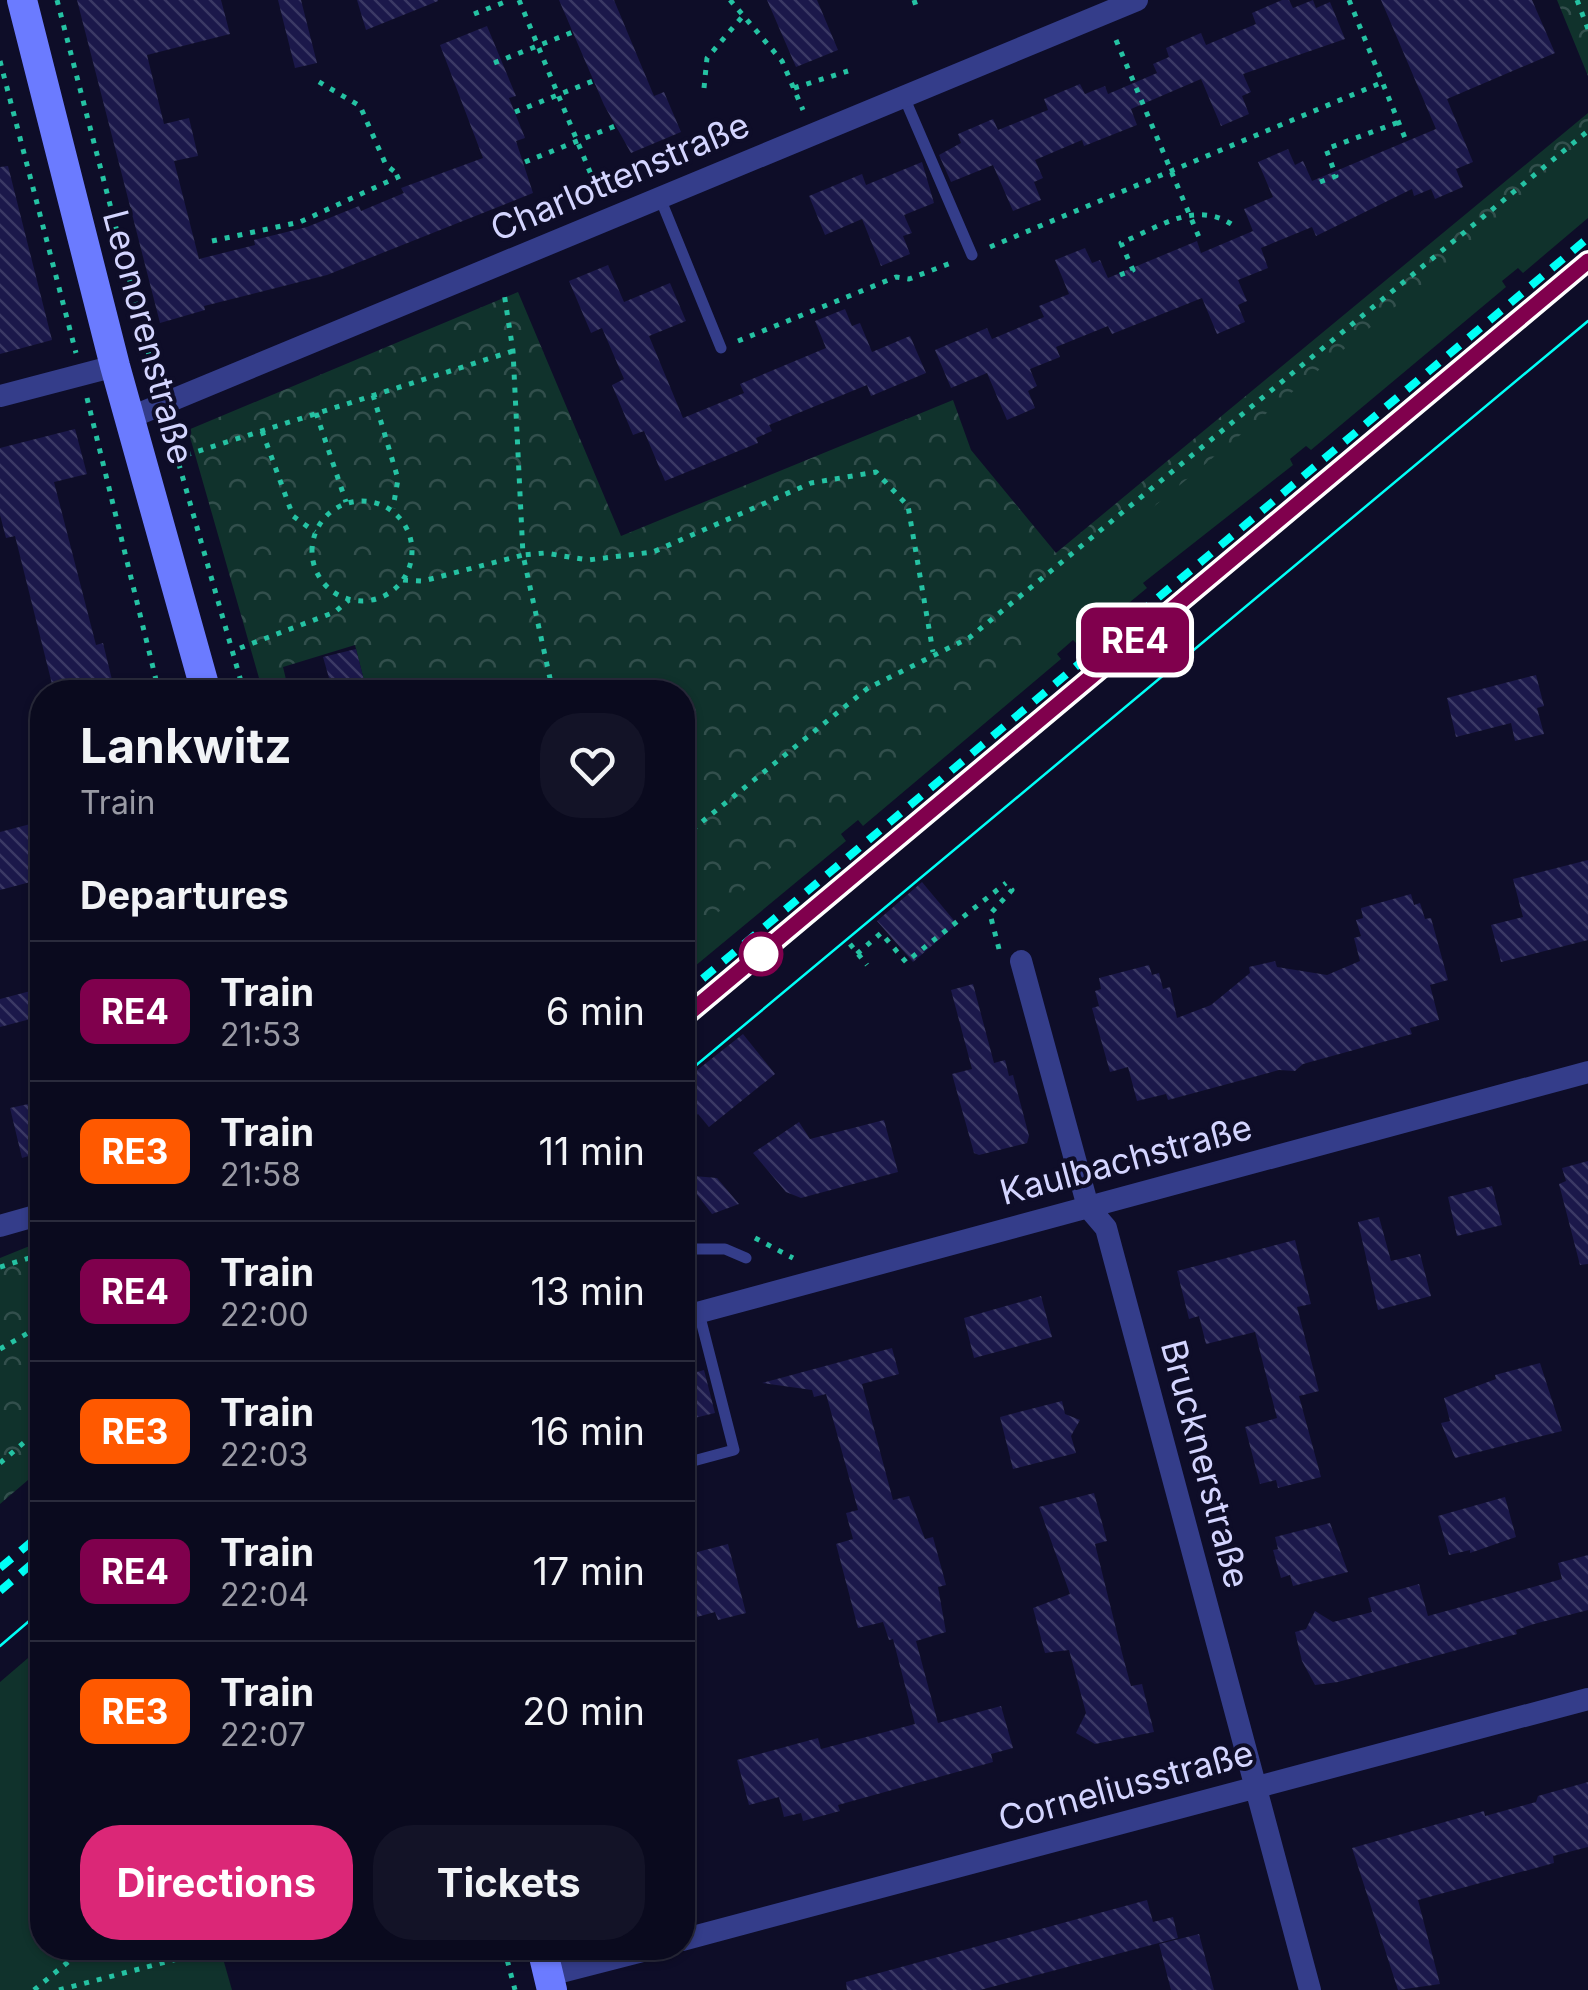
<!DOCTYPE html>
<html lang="en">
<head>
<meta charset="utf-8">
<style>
  body { margin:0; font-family:Inter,sans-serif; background:#131327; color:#f1f3f6; height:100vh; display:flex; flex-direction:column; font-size:38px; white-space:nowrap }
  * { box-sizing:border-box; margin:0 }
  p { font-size:32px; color:#999aa4 }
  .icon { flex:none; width:55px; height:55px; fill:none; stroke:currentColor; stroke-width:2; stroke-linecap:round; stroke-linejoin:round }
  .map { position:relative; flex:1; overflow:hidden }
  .sheet { position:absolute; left:30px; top:680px; width:665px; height:1280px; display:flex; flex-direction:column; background:#0a0a1e; border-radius:40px; box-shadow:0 2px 8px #0004,0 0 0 2px #2a2b3c }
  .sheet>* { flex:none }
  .badge { padding:0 20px; border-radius:15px; font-size:35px; line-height:65px }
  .map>.badge { position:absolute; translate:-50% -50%; box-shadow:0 0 0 5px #fff }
  h2 { padding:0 50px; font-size:38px; line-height:90px }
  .round { display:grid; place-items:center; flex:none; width:105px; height:105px; border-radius:40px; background:#131327 }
  .headline { display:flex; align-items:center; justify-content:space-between; height:170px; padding:0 50px }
  h1 { font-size:48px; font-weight:700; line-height:75px }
  .primary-button { display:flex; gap:20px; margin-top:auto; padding:20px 50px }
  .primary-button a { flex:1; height:115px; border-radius:40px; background:#db2777; color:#fff; font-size:40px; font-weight:700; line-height:115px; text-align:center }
  .primary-button a+a { background:#131327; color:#f1f3f6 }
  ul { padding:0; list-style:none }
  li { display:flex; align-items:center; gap:30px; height:140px; padding:0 50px; border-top:2px solid #2a2b3c }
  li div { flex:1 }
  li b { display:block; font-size:38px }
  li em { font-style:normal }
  li .badge { min-width:110px; font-weight:700; text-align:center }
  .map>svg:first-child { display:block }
</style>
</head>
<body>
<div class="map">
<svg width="1588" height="1990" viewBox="0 0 1588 1990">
  <defs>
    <pattern id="park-crowns" width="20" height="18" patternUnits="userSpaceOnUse" patternTransform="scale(2.5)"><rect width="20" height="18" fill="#10322c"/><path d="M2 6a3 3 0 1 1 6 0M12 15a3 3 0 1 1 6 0" fill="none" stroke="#324f4c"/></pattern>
    <pattern id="building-back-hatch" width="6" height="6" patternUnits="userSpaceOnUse" patternTransform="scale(2.5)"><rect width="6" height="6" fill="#1b184a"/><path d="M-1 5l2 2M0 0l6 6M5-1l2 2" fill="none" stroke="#3b3965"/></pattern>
  </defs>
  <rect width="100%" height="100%" fill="#0e0d28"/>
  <path fill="#10322c" d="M1588,136V218L1523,273L1518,268L1502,281L1506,287L1311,450L1306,446L1290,459L1293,465L1143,583L1147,588L1078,645L1073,640L1057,654L1061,659L863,826L858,820L841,834L846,841L683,976V849L912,708Z
    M42,1646V1948H220L232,1990H0V1682Z"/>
  <path fill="url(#park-crowns)" d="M1557,0H1588V76Z
    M1588,113V147L1023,615L1032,648L683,942L682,692H496L494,689L367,692L355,645L283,667L289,692H263L188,430L518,292L621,536L953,400L971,450L1056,553Z
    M42,1241V1468L0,1504V1258Z"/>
  <path fill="url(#building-back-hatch)" d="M77,0H221L230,34L147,55L164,124L189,118L198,156L174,161L199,259L255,245L254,240L307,227L359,206L361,211L404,193L401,188L483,158L440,45L487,26L516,96L509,98L525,138L516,141L533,193L327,275L204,306L205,310L160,323Z
    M278,0H301L317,63L295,68Z
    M357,0H438V1L366,30Z
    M559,0H614L654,96L664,92L681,132L631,153L604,105Z
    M767,0H817L838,50L796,67Z
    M1282,0H1289L1293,8L1313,0L1316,8L1330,2L1345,39L1243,74L1251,92L1242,96L1249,114L1221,126L1201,79L1131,109L1137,125L1084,146L1082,140L1035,160L1043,178L1034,182L1041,200L1013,211L993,165L951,182L939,155L961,143L958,134L993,119L998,130L1048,110L1044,99L1080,84L1085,94L1105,86L1108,94L1157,73L1153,64L1169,57L1166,48L1201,33L1206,45L1256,24L1252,13Z
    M1381,0H1532L1555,53L1447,99L1473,162L1456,169L1463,187L1435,199L1431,189L1414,196L1412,189L1316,236L1312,227L1261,248L1268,268L1238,280L1247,301L1238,305L1245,322L1217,334L1202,298L1112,334L1108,326L1056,347L1060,357L1030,369L1037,386L1028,391L1035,408L1007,420L987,373L951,388L935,350L987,328L992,339L1044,317L1039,306L1069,294L1055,260L1085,248L1092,263L1100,260L1108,278L1197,241L1201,253L1253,231L1244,209L1273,197L1258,162L1288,149L1295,165L1303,161L1312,181L1436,129Z
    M922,162L934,203L904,215L912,233L903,236L910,254L881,266L862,219L825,235L809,196L862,174L866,185Z
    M8,166L52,340L0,354V167Z
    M608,265L624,302L670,283L686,321L649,336L683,418L744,393L740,384L826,348L815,321L845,309L852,326L860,323L872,352L910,336L926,373L871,396L867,385L769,425L772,431L756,438L758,443L665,481L644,431L633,435L612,385L624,379L602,328L591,333L569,281Z
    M75,429L87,474L54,482L96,645L103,643L115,692H54L15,536L6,538L0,515V448Z
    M356,649L367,692H333L323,657Z
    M1536,675L1544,706L1537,708L1544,734L1515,741L1511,723L1456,737L1447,698Z
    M42,821V879L0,890V832Z
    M1588,860V940L1501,962L1491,925L1523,917L1513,879Z
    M922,882L957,924L913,962L877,921Z
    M1411,894L1414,905L1420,903L1425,919L1431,918L1448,980L1430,985L1439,1020L1410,1028L1412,1034L1303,1064L1295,1071L1279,1070L1168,1100L1166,1094L1137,1101L1128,1067L1110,1072L1092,1008L1099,1006L1095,991L1101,989L1099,978L1149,965L1152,975L1159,973L1163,989L1170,987L1177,1018L1211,1005L1250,973L1249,967L1275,961L1277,967L1327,975L1360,961L1354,938L1361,936L1356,920L1363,918L1361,908Z
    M973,984L994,1063L1005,1060L1009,1076L1013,1075L1029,1136L1027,1143L979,1155L974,1153L952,1074L972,1069L951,990Z
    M42,988V1016L0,1027V999Z
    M743,1034L775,1074L709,1127L698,1114L682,1126V1082Z
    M42,1101V1152L22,1158L10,1108Z
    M884,1120L898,1172L801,1198L786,1192L753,1153L799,1122L810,1139Z
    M1588,1161V1264L1580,1265L1559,1184L1566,1181L1562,1168Z
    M682,1175L717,1178L739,1204L712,1214Z
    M1492,1186L1502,1225L1457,1236L1448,1197Z
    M1379,1217L1391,1261L1420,1254L1431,1296L1378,1310L1358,1222Z
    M1295,1240L1311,1304L1297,1307L1319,1391L1299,1396L1321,1477L1278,1488L1276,1480L1260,1484L1245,1427L1277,1418L1255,1332L1206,1344L1199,1316L1189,1319L1177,1271Z
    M1041,1296L1052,1337L974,1358L964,1318Z
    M892,1348L899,1374L862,1384L893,1500L909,1496L925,1539L933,1537L946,1585L938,1587L946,1632L916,1641L938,1723L1001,1706L1013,1748L991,1754L993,1762L838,1805L840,1811L803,1821L801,1813L784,1817L779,1797L749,1805L737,1760L818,1738L821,1749L915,1724L893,1639L889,1640L883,1622L858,1628L836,1544L853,1539L846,1513L858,1510L826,1394L814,1397L812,1390L762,1383Z
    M1540,1363L1562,1431L1455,1458L1441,1423L1450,1421L1444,1398L1496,1379L1495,1375Z
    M704,1370L715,1413L682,1421V1376Z
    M1062,1401L1065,1414L1080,1420L1071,1436L1076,1453L1013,1469L1000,1417Z
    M1094,1493L1107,1541L1095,1544L1122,1653L1131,1686L1142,1684L1154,1732L1095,1744L1076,1733L1086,1713L1069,1650L1045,1653L1033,1608L1070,1594L1039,1507Z
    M1505,1497L1516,1537L1470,1553V1550L1449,1555L1438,1516Z
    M1330,1523L1348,1572L1293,1586L1290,1575L1281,1578L1273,1550L1278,1549L1275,1537Z
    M728,1544L746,1613L718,1620L715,1612L682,1621V1556Z
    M1588,1555V1610L1534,1624L1516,1630L1517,1634L1338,1682L1315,1685L1302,1661L1295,1632L1306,1629L1315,1611L1333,1622L1372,1612L1368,1598L1419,1584L1428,1616L1562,1579L1558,1563Z
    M1588,1782V1847L1553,1856L1554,1863L1418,1900L1440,1984L1398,1990L1352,1848L1484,1811L1485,1816L1536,1802L1538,1796Z
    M1147,1900L1153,1922L1173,1917L1178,1938L980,1990H847L846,1982Z
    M1199,1934L1214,1990H1171L1159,1944Z"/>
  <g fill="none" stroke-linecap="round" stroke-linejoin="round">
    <path stroke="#25c2a3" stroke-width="5" stroke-dasharray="5 8" stroke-linecap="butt" d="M57,0L156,382
      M519,0L597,189
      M730,0L782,61L803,110
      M914,0L916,6
      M1349,0L1405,138
      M1577,0L1588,29
      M474,14L510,0
      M1116,40L1201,242
      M0,61L76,353
      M494,63L573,32
      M704,88L707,58L742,17
      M794,88L848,71
      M515,112L593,81
      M525,162L615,126
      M1320,182L1336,176L1326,149L1399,122
      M212,241L300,222L400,176L386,165L360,106L314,79
      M990,247L1383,82
      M1120,275L1133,270L1121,243C1161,226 1198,198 1237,228
      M738,341L896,277L909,279L956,261
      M373,395L398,479L393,508
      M87,398L159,692
      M316,413L346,502
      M168,426L244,692
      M262,431L293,516L315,532
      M186,455L513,351
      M312 551a50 50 0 1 1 100 0a50 50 0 1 1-100 0Z
      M403,580L423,581L523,555L513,351L504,293
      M240,648L335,612L349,600
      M553,692L523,555L545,553L588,560L653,552L811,483L876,472L908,506L933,652
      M682,838L868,688L969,638L1588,131
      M850,944L867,965
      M999,949L990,914L1012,890L1006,883
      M857,954L881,933L906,962L1006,883
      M755,1238L793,1258
      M0,1267L42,1254
      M0,1349L42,1325
      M0,1463L42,1427
      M504,1948L515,1990
      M34,1990L85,1948
      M59,1990L204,1952"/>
    <path stroke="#343d8a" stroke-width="11" d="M904,97L972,255
      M660,198L721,348
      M682,1249H725L746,1258
      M682,1464L734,1450L699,1313"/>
    <path stroke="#343d8a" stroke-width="22" d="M0,396L115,366
      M129,418L1137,0
      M1021,961L1088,1207L1106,1228L1310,1990
      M0,1226L42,1214
      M682,1317L1588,1072
      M682,1940L1588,1699
      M549,1975L654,1948"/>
    <path stroke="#6b7bff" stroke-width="30" d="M22,0L115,366L206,692
      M542,1948L552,1990"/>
    <path stroke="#00fff6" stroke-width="2.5" d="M682,1077L1588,321
      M0,1646L42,1610"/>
    <path stroke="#00fff6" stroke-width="8" stroke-dasharray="15 12" stroke-linecap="butt" d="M682,996L1588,238
      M682,1019L1588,261
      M0,1568L42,1533
      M0,1591L42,1555"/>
  </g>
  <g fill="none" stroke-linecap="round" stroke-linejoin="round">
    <g stroke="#fff" stroke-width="22">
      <path id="line" d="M682,1019L1588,261"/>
    </g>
    <use href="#line" stroke="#80004d" stroke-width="15"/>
  </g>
  <circle fill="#fff" stroke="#80004d" stroke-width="5" cx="761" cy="954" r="20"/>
  <g text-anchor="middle" stroke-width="8" stroke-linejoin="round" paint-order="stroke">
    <g font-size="35" fill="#d4d5ff" stroke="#0e0d28">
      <text transform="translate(620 177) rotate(-23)" y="12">Charlottenstraße</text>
      <text transform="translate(148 337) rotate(75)" y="12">Leonorenstraße</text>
      <text transform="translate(1126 1160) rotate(-15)" y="12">Kaulbachstraße</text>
      <text transform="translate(1205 1464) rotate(75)" y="12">Brucknerstraße</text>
      <text transform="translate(1126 1786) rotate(-15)" y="12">Corneliusstraße</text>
    </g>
  </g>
</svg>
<b class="badge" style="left:1135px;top:640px;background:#80004d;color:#fff">RE4</b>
<section class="sheet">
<div class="headline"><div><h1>Lankwitz</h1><p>Train</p></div><a class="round"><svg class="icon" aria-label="heart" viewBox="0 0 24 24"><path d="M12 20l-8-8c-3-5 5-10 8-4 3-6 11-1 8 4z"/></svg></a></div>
<h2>Departures</h2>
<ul>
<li><span class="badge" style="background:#80004d;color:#fff">RE4</span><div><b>Train</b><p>21:53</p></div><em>6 min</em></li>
<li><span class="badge" style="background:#ff5900;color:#fff">RE3</span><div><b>Train</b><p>21:58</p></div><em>11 min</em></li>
<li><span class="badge" style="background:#80004d;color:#fff">RE4</span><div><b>Train</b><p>22:00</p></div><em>13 min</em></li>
<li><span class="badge" style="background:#ff5900;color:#fff">RE3</span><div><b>Train</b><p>22:03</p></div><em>16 min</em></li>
<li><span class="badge" style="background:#80004d;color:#fff">RE4</span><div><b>Train</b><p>22:04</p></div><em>17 min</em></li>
<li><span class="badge" style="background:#ff5900;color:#fff">RE3</span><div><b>Train</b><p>22:07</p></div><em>20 min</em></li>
</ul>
<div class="primary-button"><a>Directions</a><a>Tickets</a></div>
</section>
</div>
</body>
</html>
